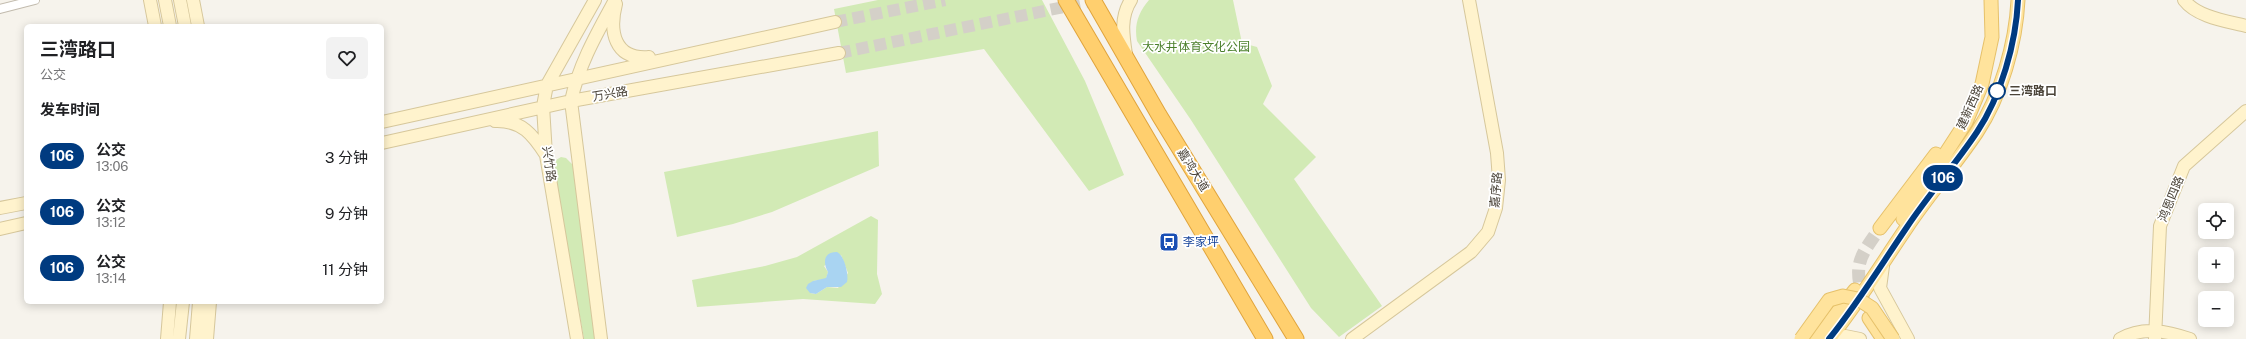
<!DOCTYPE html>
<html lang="zh">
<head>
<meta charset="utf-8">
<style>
  body { margin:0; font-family:"Public Sans","Noto Sans SC",sans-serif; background:#f2f2f2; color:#202124; height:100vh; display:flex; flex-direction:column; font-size:15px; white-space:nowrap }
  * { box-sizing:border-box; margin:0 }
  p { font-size:13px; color:#757577 }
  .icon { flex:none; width:22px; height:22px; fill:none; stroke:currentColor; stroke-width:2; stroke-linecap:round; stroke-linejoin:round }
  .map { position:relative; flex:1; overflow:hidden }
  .panel { position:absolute; left:24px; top:24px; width:360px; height:280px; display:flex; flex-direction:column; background:#fff; border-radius:6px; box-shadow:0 2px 10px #0003 }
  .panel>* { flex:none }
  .badge { padding:0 8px; border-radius:13px; font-size:14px; line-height:26px }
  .fabs { position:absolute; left:2198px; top:203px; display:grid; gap:8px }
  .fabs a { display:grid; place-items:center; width:36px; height:36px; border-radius:6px; background:#fff; box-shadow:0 2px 10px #0003; font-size:20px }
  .map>.badge { position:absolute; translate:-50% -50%; box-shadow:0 0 0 2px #fff }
  h2 { padding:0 16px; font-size:15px; line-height:36px }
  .round { display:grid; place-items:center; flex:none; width:42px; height:42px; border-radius:6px; background:#f2f2f2 }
  .overview { display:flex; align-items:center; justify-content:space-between; height:68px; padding:0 16px }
  h1 { font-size:19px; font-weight:700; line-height:30px }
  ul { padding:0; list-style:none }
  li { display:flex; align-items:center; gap:12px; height:56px; padding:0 16px }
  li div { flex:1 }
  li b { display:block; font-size:15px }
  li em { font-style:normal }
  li .badge { min-width:44px; font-weight:700; text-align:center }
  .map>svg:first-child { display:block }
</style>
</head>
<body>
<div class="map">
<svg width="2246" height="339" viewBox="0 0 2246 339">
  <rect width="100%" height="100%" fill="#f6f3ec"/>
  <path fill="#d2eab5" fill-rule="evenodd" d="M878,0H1042L1085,81L1124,175L1089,191L984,49L846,73L834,9Z
    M1149,0H1233L1242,43L1257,47L1272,86L1263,104L1316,157L1294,179L1382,306L1339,337L1311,308L1191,120L1137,41C1134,25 1138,13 1149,0Z
    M878,131L879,166L772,212L733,224L677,237L664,172Z
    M561,157L566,158L573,165L597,339H584L554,169L556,160Z
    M871,216L878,220L877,274L882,294L875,304L803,299L697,307L692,280L765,266L797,257ZM841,255L848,273L838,288L827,287L816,294L810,293L813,281L826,279L828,272L824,266Z"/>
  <path fill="#a9d4f2" d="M837,252C844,255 849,274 847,282L841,287H827L816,294L810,293L806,288L808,284L813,281L826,278L828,272C823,263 823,252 837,252Z"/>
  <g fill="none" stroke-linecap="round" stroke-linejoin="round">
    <path stroke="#d4d0c8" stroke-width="12" stroke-dasharray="12 6" stroke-linecap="butt" d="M835,22L945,0
      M839,53L1098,0"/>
    <path stroke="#d4d0c8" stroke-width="13" stroke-dasharray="13 6" stroke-linecap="butt" d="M1864,301C1853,264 1859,258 1880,228"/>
    <g stroke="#c2bbae" stroke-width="10">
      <path id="street" d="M0,9L35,0"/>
    </g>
    <g stroke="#d6c79b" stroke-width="14">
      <path id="secondary" d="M150,0L155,26
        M165,0L170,26
        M180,0L185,26
        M193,0L198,26
        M2184,0C2197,17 2226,21 2246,26
        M616,4C609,31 614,60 649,57
        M1126,54C1123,35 1120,17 1131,0
        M495,121C522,120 533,135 546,155
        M382,122L835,22
        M382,143L571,101L839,53
        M0,208L26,203
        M0,229L26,223
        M1883,266L1880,288L1908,339
        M167,339L170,302
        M179,339L183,302
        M196,339L199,302
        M207,339L210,302
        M577,339L546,155L543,106L547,85L595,0
        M601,339L571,101C579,64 597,33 615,0
        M1352,339L1471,252L1488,232L1496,208L1499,180L1497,153L1469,0
        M1837,339L1845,336L1860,339
        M2120,339C2143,326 2167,331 2190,339
        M2155,339L2160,226L2184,166L2246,111"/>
    </g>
    <g stroke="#e6c16a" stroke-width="15">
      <path id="primary" d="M1903,219L1966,122L1982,84L1992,37L1991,0
        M1880,228L1936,154
        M1869,318L1883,339
        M1816,339L1855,290
        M1829,339C1858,303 1881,265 1907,227C1929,194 1955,165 1977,132C2001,96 2016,43 2018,0"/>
    </g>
    <g stroke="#e0a43c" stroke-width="17">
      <path id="highway" d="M1066,0L1265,339
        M1093,0L1159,115L1296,339"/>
    </g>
    <use href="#street" stroke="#fff" stroke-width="8"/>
    <use href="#secondary" stroke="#fff3cd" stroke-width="12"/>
    <use href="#primary" stroke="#ffe39c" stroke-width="13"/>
    <use href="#highway" stroke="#ffcf6e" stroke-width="15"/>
    <g stroke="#e6c16a" stroke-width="15" stroke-linecap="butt">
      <path id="primary-bridge" d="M1801,339L1829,300L1843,296L1858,299L1872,308L1893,339"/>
    </g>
    <use href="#primary-bridge" stroke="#ffe39c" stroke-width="13"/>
  </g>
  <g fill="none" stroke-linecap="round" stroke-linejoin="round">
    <g stroke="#fff" stroke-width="9">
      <path id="line" d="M1829,339C1858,303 1881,265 1907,227C1929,194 1955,165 1977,132C2001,96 2016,43 2018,0"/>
    </g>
    <use href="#line" stroke="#003b80" stroke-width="6"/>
  </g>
  <defs>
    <g id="bus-square" transform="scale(1)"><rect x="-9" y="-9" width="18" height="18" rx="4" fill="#1a4fb4" stroke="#fff"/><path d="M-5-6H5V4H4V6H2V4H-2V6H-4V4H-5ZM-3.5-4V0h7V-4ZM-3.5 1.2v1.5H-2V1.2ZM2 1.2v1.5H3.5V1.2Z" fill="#fff"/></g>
  </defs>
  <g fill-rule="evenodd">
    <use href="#bus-square" x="1169" y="242"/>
  </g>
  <circle fill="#fff" stroke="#003b80" stroke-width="2" cx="1997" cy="91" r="8"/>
  <g text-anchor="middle" stroke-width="3.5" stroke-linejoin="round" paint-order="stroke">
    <g font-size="12" fill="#4a7f2a" stroke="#fff">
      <text x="1196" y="51">大水井体育文化公园</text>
    </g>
    <g font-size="12" font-weight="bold" fill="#4b4439" stroke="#fff" text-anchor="start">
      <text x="2009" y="95">三湾路口</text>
    </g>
    <g font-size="12" fill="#4b4439" stroke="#fff">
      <text transform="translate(610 94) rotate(-10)" y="4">万兴路</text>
      <text transform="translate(1970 107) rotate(-66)" y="4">建新西路</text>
      <text transform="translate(549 164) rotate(82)" y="4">兴竹路</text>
      <text transform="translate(1193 170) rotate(58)" y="4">嘉鸿大道</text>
      <text transform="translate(1496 190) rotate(-85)" y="4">嘉序路</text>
      <text transform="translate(2171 199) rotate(-68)" y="4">鸿恩四路</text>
    </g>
    <g font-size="12" fill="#164399" stroke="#fff" text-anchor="start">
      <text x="1183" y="246">李家坪</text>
    </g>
  </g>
</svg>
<div class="fabs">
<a><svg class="icon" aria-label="locate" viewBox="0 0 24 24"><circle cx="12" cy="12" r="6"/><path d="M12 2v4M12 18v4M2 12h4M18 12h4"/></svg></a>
<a>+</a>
<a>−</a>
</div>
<b class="badge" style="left:1943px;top:178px;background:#003b80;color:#fff">106</b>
<section class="panel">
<div class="overview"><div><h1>三湾路口</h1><p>公交</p></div><a class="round"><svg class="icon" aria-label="heart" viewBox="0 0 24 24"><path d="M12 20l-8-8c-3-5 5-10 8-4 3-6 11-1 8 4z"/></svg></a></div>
<h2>发车时间</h2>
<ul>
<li><span class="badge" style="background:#003b80;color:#fff">106</span><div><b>公交</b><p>13:06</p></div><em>3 分钟</em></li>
<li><span class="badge" style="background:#003b80;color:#fff">106</span><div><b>公交</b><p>13:12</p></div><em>9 分钟</em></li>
<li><span class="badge" style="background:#003b80;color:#fff">106</span><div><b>公交</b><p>13:14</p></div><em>11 分钟</em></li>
</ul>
</section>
</div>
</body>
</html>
